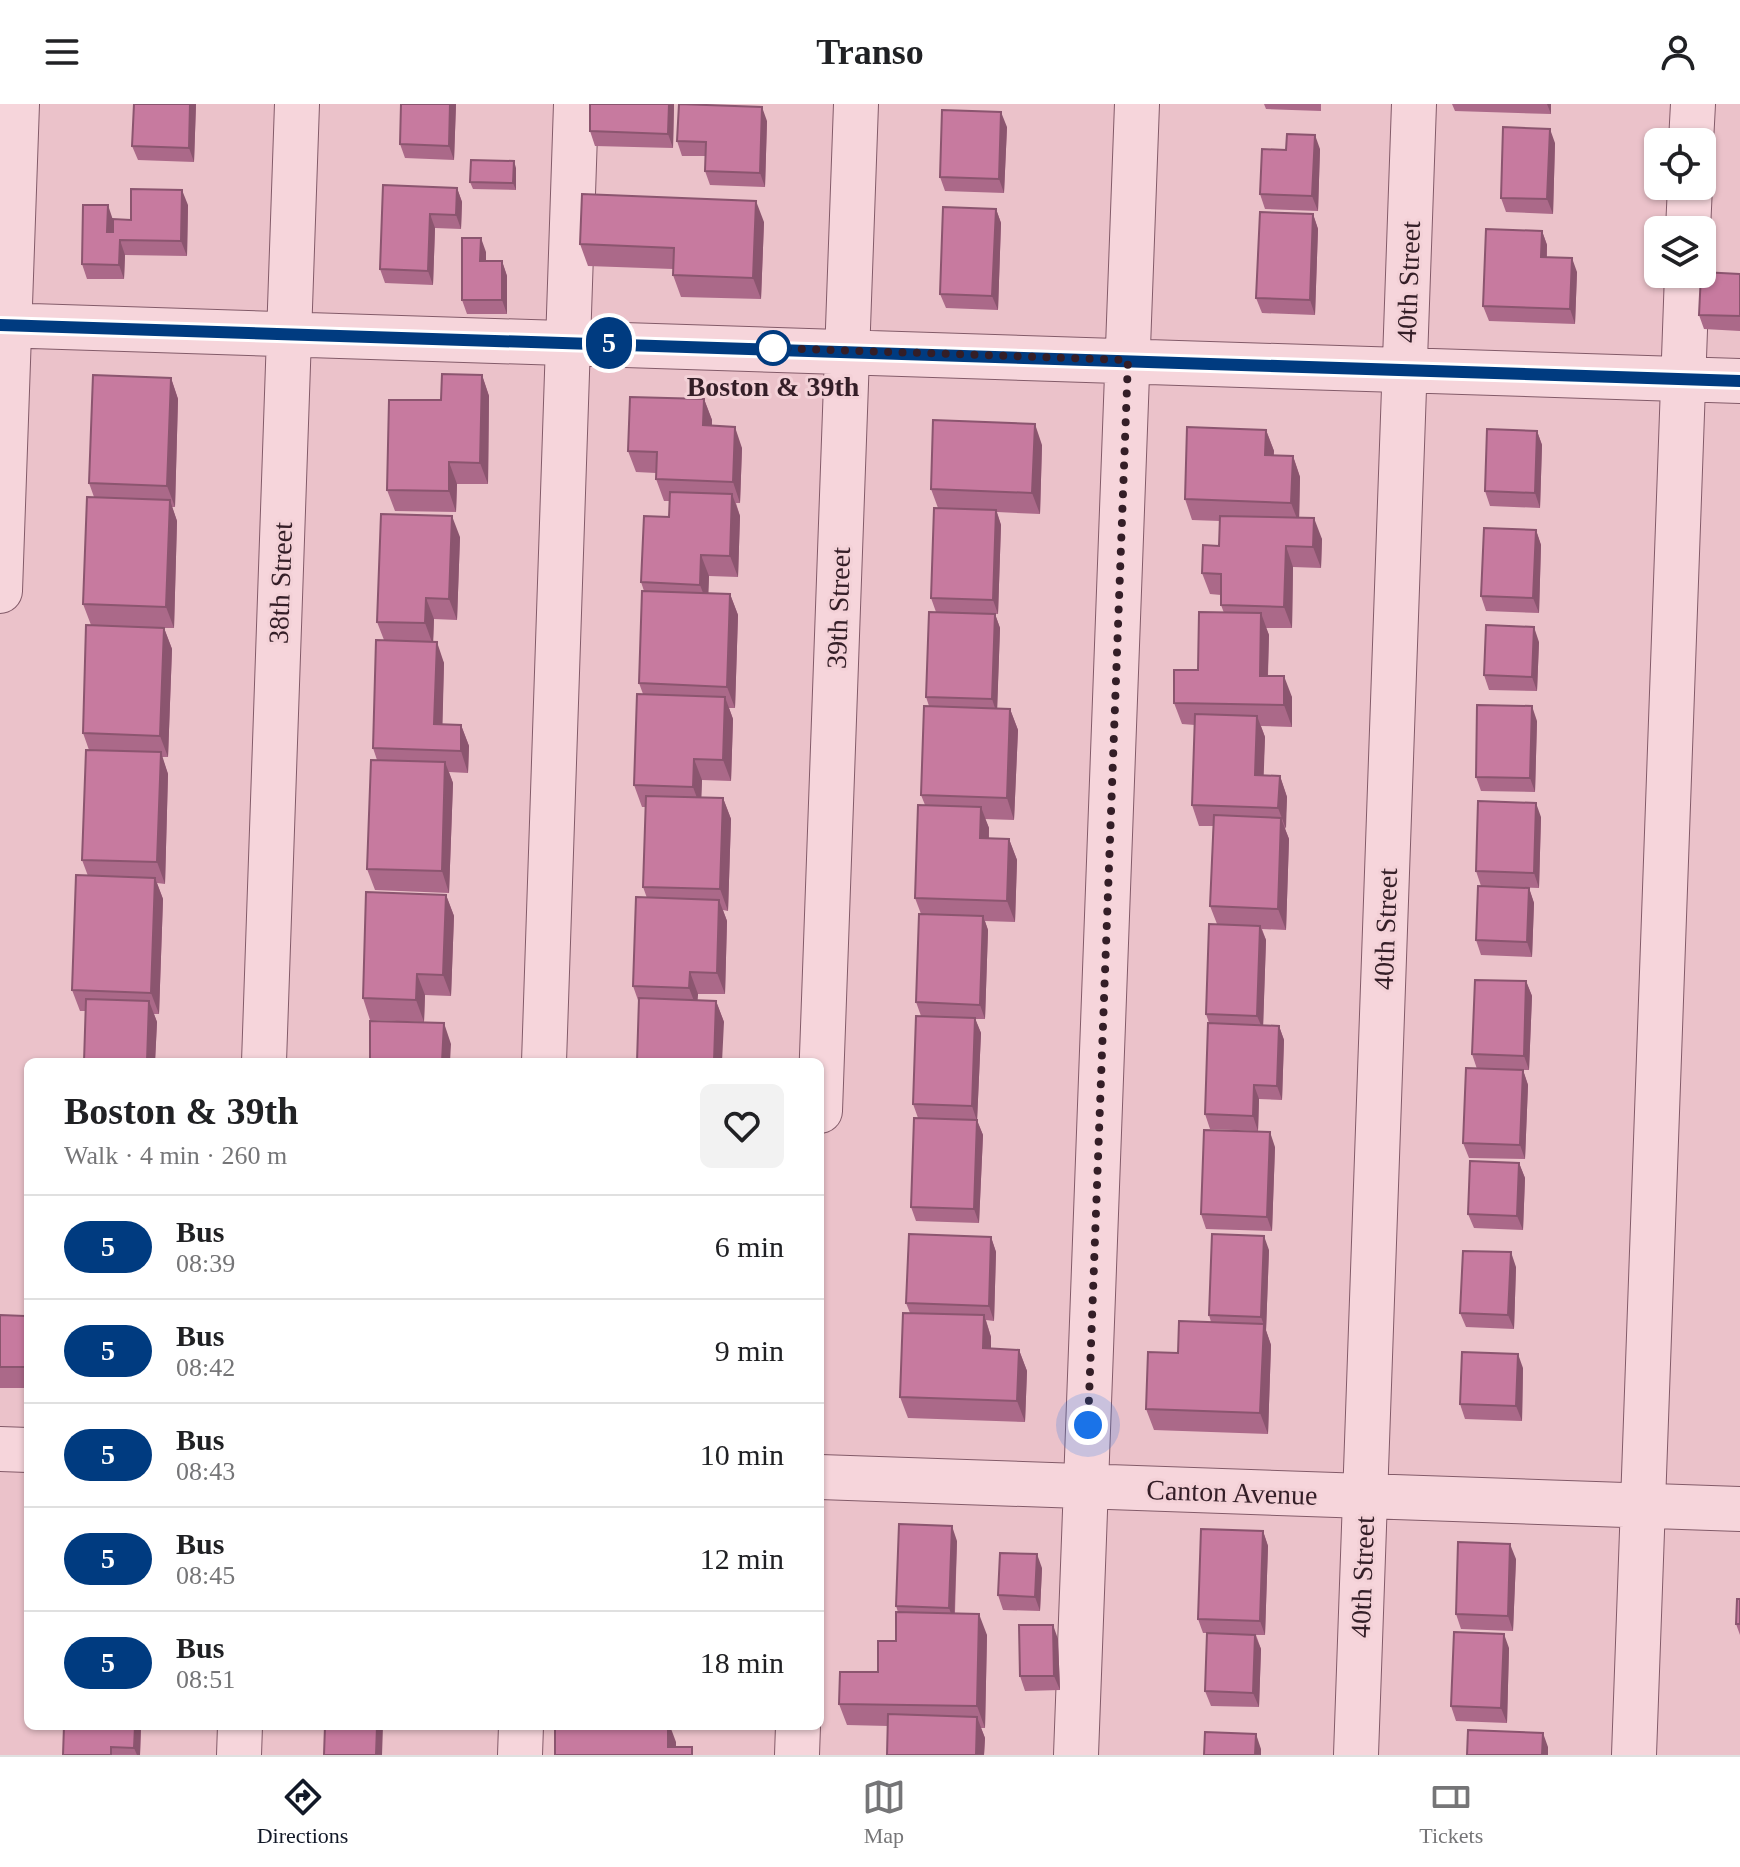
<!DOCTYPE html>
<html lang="en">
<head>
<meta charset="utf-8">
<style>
  body { margin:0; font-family:Georgia,serif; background:#f2f2f2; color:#202124; height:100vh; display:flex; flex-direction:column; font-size:30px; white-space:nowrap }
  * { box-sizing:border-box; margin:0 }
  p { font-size:26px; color:#757577 }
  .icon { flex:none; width:44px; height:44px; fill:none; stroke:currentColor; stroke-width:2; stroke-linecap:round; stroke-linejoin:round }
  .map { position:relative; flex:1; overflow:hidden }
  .sheet { position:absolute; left:24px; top:954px; width:800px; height:672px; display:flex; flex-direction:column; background:#fff; border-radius:12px; box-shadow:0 2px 6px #0004 }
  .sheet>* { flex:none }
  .badge { padding:0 16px; border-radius:26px; font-size:28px; line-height:52px }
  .tools { position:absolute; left:1644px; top:24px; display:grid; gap:16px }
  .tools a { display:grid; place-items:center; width:72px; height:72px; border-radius:12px; background:#fff; box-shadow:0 2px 6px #0004; font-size:40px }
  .you { position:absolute; width:40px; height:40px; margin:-20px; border:6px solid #fff; border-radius:50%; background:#1a73e8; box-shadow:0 0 0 12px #1a73e833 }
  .map>.badge { position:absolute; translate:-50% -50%; box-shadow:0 0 0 4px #fff }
  .round { display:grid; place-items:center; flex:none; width:84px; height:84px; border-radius:12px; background:#f2f2f2 }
  .head { display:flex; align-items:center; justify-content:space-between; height:136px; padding:0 40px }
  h1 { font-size:38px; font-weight:800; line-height:60px }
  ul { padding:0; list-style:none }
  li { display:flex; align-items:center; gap:24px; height:104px; padding:0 40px; border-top:2px solid #e0e0e0 }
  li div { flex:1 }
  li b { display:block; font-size:30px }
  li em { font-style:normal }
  li .badge { min-width:88px; font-weight:700; text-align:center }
  header { display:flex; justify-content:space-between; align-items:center; height:104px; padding:0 40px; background:#fff; font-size:36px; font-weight:800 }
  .tabs { display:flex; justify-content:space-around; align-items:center; height:112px; border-top:2px solid #e0e0e0; background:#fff; font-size:22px; color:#757577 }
  .tabs a { display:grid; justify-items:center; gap:4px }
  .tabs .active { color:#111827 }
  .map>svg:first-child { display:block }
</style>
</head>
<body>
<header><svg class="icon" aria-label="menu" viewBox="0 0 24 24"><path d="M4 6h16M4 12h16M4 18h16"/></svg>Transo<svg class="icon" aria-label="person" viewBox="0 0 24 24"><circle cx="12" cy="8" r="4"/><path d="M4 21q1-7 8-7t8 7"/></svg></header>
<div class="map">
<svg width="1740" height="1651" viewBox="0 0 1740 1651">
  <rect width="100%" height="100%" fill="#ebc2ca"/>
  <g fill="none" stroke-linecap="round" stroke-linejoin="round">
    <g stroke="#835b69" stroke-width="46">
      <path id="minor" d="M1691,38L1693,0
        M1688,126L1690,82
        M0,221L1740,277
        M0,487L17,0
        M264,958L297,0
        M544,958L576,0
        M820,1007L856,0
        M0,1345L28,1346
        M820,1373L1740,1405
        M239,1651L240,1622
        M520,1651L521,1622
        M797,1651L798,1622
        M1076,1651L1137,0
        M1356,1651L1414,0
        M1634,1651L1687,170"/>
    </g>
    <use href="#minor" stroke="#f6d5db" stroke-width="44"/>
  </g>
  <path fill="#ab6989" d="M134,0H196L194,58L138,56L132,42Z
    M401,0H456L454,56L405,54L400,40Z
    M674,0L673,44L595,42L590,27Z
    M1264,0H1321V7L1266,5Z
    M1452,0H1551V10L1455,7Z
    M767,17L765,83L710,81L705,67L706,52H682L677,37Z
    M1007,23L1004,89L945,87L940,73Z
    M1555,39L1553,110L1506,108L1501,94Z
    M1320,45L1318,107L1265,105L1260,90Z
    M516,64V86L473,85L470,78Z
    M383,81L457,84L462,98L461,125L435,124L433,181L385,179L380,165Z
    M188,101L187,152L125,151L124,175H87L82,160L113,115L131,116Z
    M996,105L1001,119L998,206L946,204L940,190Z
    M1313,110L1318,125L1315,211L1262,209L1256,194Z
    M764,118L761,195L681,193L673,171V165L588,162L580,140Z
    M1542,127L1547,141V153L1577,168L1575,220L1489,217L1483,202Z
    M486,148V157H502L507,172V210H467L462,196Z
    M1740,170V227L1704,225L1699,211Z
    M482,271L489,292L488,380H457L456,408L395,407L387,386Z
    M171,274L178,295L175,403H172L177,417L174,524H164L172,545L168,653H162L168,670L165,780L157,779L163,795L159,910H154L157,918L155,958H84L86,907H80L72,886L88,772L82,756L89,646L83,629L91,521L83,500L94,393L89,379Z
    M704,295L712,316V322L742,344L740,399H736L740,412L738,473L709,472L708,489L730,490L738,511L735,604H729L733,615L731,677L702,676L701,693L723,694L731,715L728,807L723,806L727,817L725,890H698L697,896L716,897L724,918L639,899L633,882L647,794L643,783L646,703H642L634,681L643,590L639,579L644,487L641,478L669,413L670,397H664L656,375V369L636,368L628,347Z
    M1266,326L1274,347L1273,351L1293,352L1300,373L1299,414L1322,435L1321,464L1293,463L1292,524H1266L1269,531L1268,572L1292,593V623L1261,622L1265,633L1263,671L1280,672L1287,693L1285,725L1289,735L1286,826L1262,825L1266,836L1263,921L1279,922L1284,936L1282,996L1259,995L1258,1027L1210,1025L1205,1010L1209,919L1206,910L1217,820L1210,802L1213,722H1199L1192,701L1195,621L1182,620L1174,599L1198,566L1224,509L1221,501V491L1210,490L1202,469L1219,442L1220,417L1192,416L1185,395Z
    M1537,327L1542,341L1540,404L1490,402L1485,387Z
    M1042,341L1040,410L997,408L1001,421L998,510H995L1000,524L997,604L1010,605L1018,626L1014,716L985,715L989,724V734L1009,735L1017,756L1015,818L985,817L988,826L985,915H975L981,929L977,1017L983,1031L979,1119L916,1117L911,1103L918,1014L913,1000L921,912L916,898L921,810L915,794L925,701L921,691L929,602L926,593L936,508L931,494L938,404L931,385Z
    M1536,426L1541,441L1539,509L1486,507L1481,492Z
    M460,433L457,516L434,515L433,538L444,559L442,621H461L469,642L468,669L449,668L453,679L449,789L375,786L367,765L377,656L373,644L384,536L377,518Z
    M1539,538L1537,587L1489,586L1484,571Z
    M1537,617L1535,688L1481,687L1476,673Z
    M1541,713L1539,784L1481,782L1476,767Z
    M1529,784L1534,799L1532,853L1481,851L1476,836Z
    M446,791L454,812L451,892L425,891L424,918L370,916L363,894Z
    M1526,877L1532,892L1529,966L1477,965L1472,950Z
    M1523,966L1528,981L1525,1055L1469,1054L1463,1039Z
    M1275,1043L1272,1127L1206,1125L1201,1110Z
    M1519,1059L1525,1074L1523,1126L1474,1124L1468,1110Z
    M991,1133L996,1148L994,1217L986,1216L991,1233V1245L1019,1246L1027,1267L1025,1318L908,1314L900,1293L910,1209L906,1199Z
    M1269,1146L1266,1227L1271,1241L1268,1330L1154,1326L1146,1305L1178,1249L1211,1218L1209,1211Z
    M28,1154V1284H0V1211L25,1212Z
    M1516,1163L1514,1225L1466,1223L1460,1209Z
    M1523,1264L1522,1317L1465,1315L1460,1300Z
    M1263,1427L1268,1442L1265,1531H1256L1261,1545L1259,1603L1211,1602L1205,1587L1207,1529H1203L1198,1515Z
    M957,1437L955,1509L987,1531L985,1624H981L985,1634L984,1651H887L888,1622L847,1621L839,1600L878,1568L896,1537L898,1508L896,1502Z
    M1516,1455L1513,1527L1461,1525L1456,1510Z
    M1042,1464L1040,1507L1003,1506L998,1491Z
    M1740,1495V1531L1736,1520Z
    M1058,1535L1060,1586L1025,1587L1020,1572Z
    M1509,1544L1507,1619L1456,1617L1451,1602Z
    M141,1622L140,1651H63Z"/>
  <path fill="#8b556f" d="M190,0H196L194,58L189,44Z
    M450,0H456L454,56L449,42Z
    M669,0H674L673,44L668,30Z
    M1547,0H1551V10Z
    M762,3L767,17L765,83L760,69Z
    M1001,8L1007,23L1004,89L999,75Z
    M1550,25L1555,39L1553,110L1547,95Z
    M1315,31L1320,45L1318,107L1312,92Z
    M514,57L516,64V86L513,79Z
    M457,84L462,98L461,125L456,111Z
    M182,86L188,101L187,152L181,137Z
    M756,97L764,118L761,195L753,174Z
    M108,101L113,116L112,142L107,128Z
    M996,105L1001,119L998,206L992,192Z
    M430,110L435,124L433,181L428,167Z
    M1313,110L1318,125L1315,211L1310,196Z
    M1542,127L1547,141L1546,167L1541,153Z
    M481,134L486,148V171L480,157Z
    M120,136L125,151L124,175L119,161Z
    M1572,154L1577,168L1575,220L1570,205Z
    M502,157L507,172V210L502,196Z
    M482,271L489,292L488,380L480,359Z
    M171,274L178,295L175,403L167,382Z
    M704,295L712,316L711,343L703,321Z
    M1035,320L1042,341L1040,410L1032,389Z
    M735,323L742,344L740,399L733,378Z
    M1266,326L1274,347L1273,372L1265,351Z
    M1537,327L1542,341L1540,404L1535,389Z
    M1293,352L1300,373L1299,420L1291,399Z
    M449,358L457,380L456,408L449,387Z
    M732,390L740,412L738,473L730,452Z
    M170,396L177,417L174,524L166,503Z
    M996,406L1001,421L998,510L993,496Z
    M452,412L460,433L457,516L449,495Z
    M1314,414L1322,435L1321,464L1313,443Z
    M1536,426L1541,441L1539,509L1533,494Z
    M1286,442L1293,463L1292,524L1284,503Z
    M701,451L709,472L708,502L700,481Z
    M730,490L738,511L735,604L727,583Z
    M426,494L434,515L433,541L425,519Z
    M1261,509L1269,531L1267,593L1260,572Z
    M995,510L1000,524L997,610L992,595Z
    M1534,523L1539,538L1537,587L1532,573Z
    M164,524L172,545L168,653L160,632Z
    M437,538L444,559L442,641L434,620Z
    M1284,572L1292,593V623L1284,601Z
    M725,593L733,615L731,677L723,656Z
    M1532,602L1537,617L1535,688L1530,674Z
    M1010,605L1018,626L1014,716L1007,694Z
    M1257,612L1265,633L1263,692L1255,671Z
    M461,621L469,642L468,669L461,647Z
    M161,648L168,670L165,780L157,758Z
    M694,655L702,676L701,705L693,683Z
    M445,658L453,679L449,789L442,767Z
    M1280,672L1287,693L1286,725L1278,704Z
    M723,694L731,715L728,807L720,785Z
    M1536,699L1541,713L1539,784L1534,769Z
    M981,703L989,724L988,755L980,734Z
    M1281,714L1289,735L1286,826L1278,805Z
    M1009,735L1017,756L1015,818L1007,797Z
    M155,774L163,795L159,910L151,889Z
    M1529,784L1534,799L1532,853L1527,838Z
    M446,791L454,812L451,892L443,871Z
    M719,796L727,817L725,890L717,869Z
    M983,812L988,826L985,915L980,901Z
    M1260,822L1266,836L1263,926L1257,912Z
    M690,868L698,890L697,905L689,884Z
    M417,870L425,891L424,918L416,896Z
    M1526,877L1532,892L1529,966L1524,952Z
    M149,897L157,918L155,958H147Z
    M716,897L724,918L722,958H714Z
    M975,914L981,929L977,1017L972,1002Z
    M444,919L451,940L450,958H442Z
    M1279,922L1284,936L1282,996L1277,982Z
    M1523,966L1528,981L1525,1055L1520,1041Z
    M1254,981L1259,995L1258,1027L1253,1012Z
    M977,1016L983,1031L979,1119L974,1105Z
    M1270,1028L1275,1043L1272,1127L1267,1113Z
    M1519,1059L1525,1074L1523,1126L1517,1112Z
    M1264,1132L1269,1146L1266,1227L1261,1213Z
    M991,1133L996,1148L994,1217L989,1202Z
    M1511,1148L1516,1163L1514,1225L1508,1211Z
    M984,1211L991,1233V1266L983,1244Z
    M1264,1220L1271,1241L1268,1330L1260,1309Z
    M1019,1246L1027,1267L1025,1318L1017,1297Z
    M1518,1250L1523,1264L1522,1317L1516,1302Z
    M952,1422L957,1437L954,1518L949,1504Z
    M1263,1427L1268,1442L1265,1531L1260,1517Z
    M1510,1440L1516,1455L1513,1527L1508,1512Z
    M1037,1450L1042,1464L1040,1507L1035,1493Z
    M979,1510L987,1531L985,1624L977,1602Z
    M1053,1521L1058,1535L1060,1586L1054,1572Z
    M1504,1530L1509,1544L1507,1619L1501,1604Z
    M1255,1531L1261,1545L1259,1603L1253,1589Z
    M977,1613L985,1634L984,1651H976Z
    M135,1622H141L140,1651H137L134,1644Z
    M377,1622H383L382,1651H376Z
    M668,1622H670L676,1638V1651L668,1643Z
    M1543,1629L1548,1643V1651H1542Z
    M1256,1630L1261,1645V1651H1255Z"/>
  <path fill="#c77a9f" stroke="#8b556f" stroke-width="2" d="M134,0H190L189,44L132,42Z
    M401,0H450L449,42L400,40Z
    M590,0H669L668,30L590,27Z
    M679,0L762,3L760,69L705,67L706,38L677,37Z
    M942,6L1001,8L999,75L940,73Z
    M1503,23L1550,25L1547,95L1501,94Z
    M1287,30L1315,31L1312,92L1260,90L1262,45L1286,46Z
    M471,56L514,57L513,79L470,78Z
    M383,81L457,84L456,111L430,110L428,167L380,165Z
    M131,85L182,86L181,137L120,136L119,161L82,160L83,101H108L107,128H113V115L131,116Z
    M582,90L756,97L753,174L673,171L674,144L580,140Z
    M943,103L996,105L992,192L940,190Z
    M1260,108L1313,110L1310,196L1256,194Z
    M1486,125L1542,127L1541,153L1572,154L1570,205L1483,202Z
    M462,134H481L480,157H502V196H462Z
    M1702,168L1740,170V212L1699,211L1701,170H1702Z
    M442,270L482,271L480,359L449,358V387L387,386L389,296H441Z
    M93,271L171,274L167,382L89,379Z
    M630,293L704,295L703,321L735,323L733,378L656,375L657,348L628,347Z
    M933,316L1035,320L1032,389L931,385Z
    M1187,323L1266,326L1265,351L1293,352L1291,399L1185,395Z
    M1487,325L1537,327L1535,389L1485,387Z
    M670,388L732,390L730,452L701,451L700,481L641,478L644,412L669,413Z
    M87,393L170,396L166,503L83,500Z
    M934,404L996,406L993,496L931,494Z
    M381,410L452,412L449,495L426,494L425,519L377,518Z
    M1220,412L1314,414L1313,443L1286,442L1284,503L1221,501V470L1202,469L1203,441L1219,442Z
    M1484,424L1536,426L1533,494L1481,492Z
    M642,487L730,490L727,583L639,579Z
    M929,508L995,510L992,595L926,593Z
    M1199,508L1261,509L1260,572H1284V601L1174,599V566H1198Z
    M86,521L164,524L160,632L83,629Z
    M1486,521L1534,523L1532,573L1484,571Z
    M376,536L437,538L434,620L461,621V647L373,644Z
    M637,590L725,593L723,656L694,655L693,683L634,681Z
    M1477,601L1532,602L1530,674L1476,673Z
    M924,602L1010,605L1007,694L921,691Z
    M1195,610L1257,612L1255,671L1280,672L1278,704L1192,701Z
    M86,646L161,648L157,758L82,756Z
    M371,656L445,658L442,767L367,765Z
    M646,692L723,694L720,785L643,783Z
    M1478,697L1536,699L1534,769L1476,767Z
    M918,701L981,703L980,734L1009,735L1007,797L915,794Z
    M1214,711L1281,714L1278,805L1210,802Z
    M76,771L155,774L151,889L72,886Z
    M1478,782L1529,784L1527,838L1476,836Z
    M366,788L446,791L443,871L417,870L416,896L363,894Z
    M636,793L719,796L717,869L690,868L689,884L633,882Z
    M919,810L983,812L980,901L916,898Z
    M1209,820L1260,822L1257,912L1206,910Z
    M1475,876L1526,877L1524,952L1472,950Z
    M639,894L716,897L714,958H637Z
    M86,895L149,897L147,958H84Z
    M916,912L975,914L972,1002L913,1000Z
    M370,917L444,919L442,958H370Z
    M1208,919L1279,922L1277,982L1254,981L1253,1012L1205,1010Z
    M1466,964L1523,966L1520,1041L1463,1039Z
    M914,1014L977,1016L974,1105L911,1103Z
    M1204,1026L1270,1028L1267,1113L1201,1110Z
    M1470,1057L1519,1059L1517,1112L1468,1110Z
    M909,1130L991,1133L989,1202L906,1199Z
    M1212,1130L1264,1132L1261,1213L1209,1211Z
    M1463,1147L1511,1148L1508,1211L1460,1209Z
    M27,1154H28V1263H0V1211L25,1212Z
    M903,1209L984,1211L983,1244L1019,1246L1017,1297L900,1293Z
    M1179,1217L1264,1220L1260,1309L1146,1305L1148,1248L1178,1249Z
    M1462,1248L1518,1250L1516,1302L1460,1300Z
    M899,1420L952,1422L949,1504L896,1502Z
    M1201,1425L1263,1427L1260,1517L1198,1515Z
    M1458,1438L1510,1440L1508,1512L1456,1510Z
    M1000,1449L1037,1450L1035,1493L998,1491Z
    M1737,1495H1740V1520H1736Z
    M896,1508L979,1510L977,1602L839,1600L840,1568H878V1537H896Z
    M1019,1521H1053L1054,1572H1020Z
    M1454,1528L1504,1530L1501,1604L1451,1602Z
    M1207,1529L1255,1531L1253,1589L1205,1587Z
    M888,1610L977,1613L976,1651H887Z
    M64,1622H135L134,1644L111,1643V1651H63Z
    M325,1622H377L376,1651H324Z
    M555,1622H668V1643H692V1651H555Z
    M1468,1626L1543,1629L1542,1651H1467Z
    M1205,1628L1256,1630L1255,1651H1204Z"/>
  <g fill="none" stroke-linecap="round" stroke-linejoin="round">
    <g stroke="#fff" stroke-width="18">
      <path id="line" d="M0,221L1740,277"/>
    </g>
    <use href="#line" stroke="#003b80" stroke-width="12"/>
    <path stroke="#341e27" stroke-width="8" stroke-dasharray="0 14.4" d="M773,244L1128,256L1088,1321"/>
  </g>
  <circle fill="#fff" stroke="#003b80" stroke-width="4" cx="773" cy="244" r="16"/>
  <g text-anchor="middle" stroke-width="6" stroke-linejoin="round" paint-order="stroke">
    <g font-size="28" fill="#341e27" stroke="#f3d1d7">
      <text transform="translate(1408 178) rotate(-88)" y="10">40th Street</text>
      <text transform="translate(280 479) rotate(-88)" y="10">38th Street</text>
      <text transform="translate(838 504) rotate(-88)" y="10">39th Street</text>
      <text transform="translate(1385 825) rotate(-88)" y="10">40th Street</text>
      <text transform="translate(1232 1388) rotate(2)" y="10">Canton Avenue</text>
      <text transform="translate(1362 1473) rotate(-88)" y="10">40th Street</text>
    </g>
    <g font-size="28" font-weight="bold" fill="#341e27" stroke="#f3d1d7">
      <text x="773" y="292">Boston &amp; 39th</text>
    </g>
  </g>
</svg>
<div class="tools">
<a><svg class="icon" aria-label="locate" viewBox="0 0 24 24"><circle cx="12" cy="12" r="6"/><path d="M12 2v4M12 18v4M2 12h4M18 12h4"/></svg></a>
<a><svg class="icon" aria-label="layers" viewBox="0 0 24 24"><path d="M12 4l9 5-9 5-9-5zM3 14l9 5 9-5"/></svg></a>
</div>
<div class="you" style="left:1088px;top:1321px"></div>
<b class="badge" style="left:609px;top:239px;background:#003b80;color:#fff">5</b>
<section class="sheet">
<div class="head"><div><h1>Boston &amp; 39th</h1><p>Walk · 4 min · 260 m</p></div><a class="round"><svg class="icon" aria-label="heart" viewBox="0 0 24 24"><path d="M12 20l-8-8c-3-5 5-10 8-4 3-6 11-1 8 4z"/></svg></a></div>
<ul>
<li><span class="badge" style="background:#003b80;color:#fff">5</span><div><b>Bus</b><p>08:39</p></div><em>6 min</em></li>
<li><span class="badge" style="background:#003b80;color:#fff">5</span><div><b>Bus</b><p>08:42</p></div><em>9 min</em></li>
<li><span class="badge" style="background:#003b80;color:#fff">5</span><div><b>Bus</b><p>08:43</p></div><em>10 min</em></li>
<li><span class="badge" style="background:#003b80;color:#fff">5</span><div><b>Bus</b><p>08:45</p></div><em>12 min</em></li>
<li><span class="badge" style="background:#003b80;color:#fff">5</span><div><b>Bus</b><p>08:51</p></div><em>18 min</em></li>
</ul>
</section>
</div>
<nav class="tabs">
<a class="active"><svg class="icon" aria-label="directions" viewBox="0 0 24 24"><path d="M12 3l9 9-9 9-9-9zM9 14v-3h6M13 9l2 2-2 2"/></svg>Directions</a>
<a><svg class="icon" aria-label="map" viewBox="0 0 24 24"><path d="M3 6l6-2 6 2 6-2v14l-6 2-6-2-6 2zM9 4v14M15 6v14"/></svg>Map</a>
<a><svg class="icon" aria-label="tickets" viewBox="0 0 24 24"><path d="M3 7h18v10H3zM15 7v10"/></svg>Tickets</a>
</nav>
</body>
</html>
